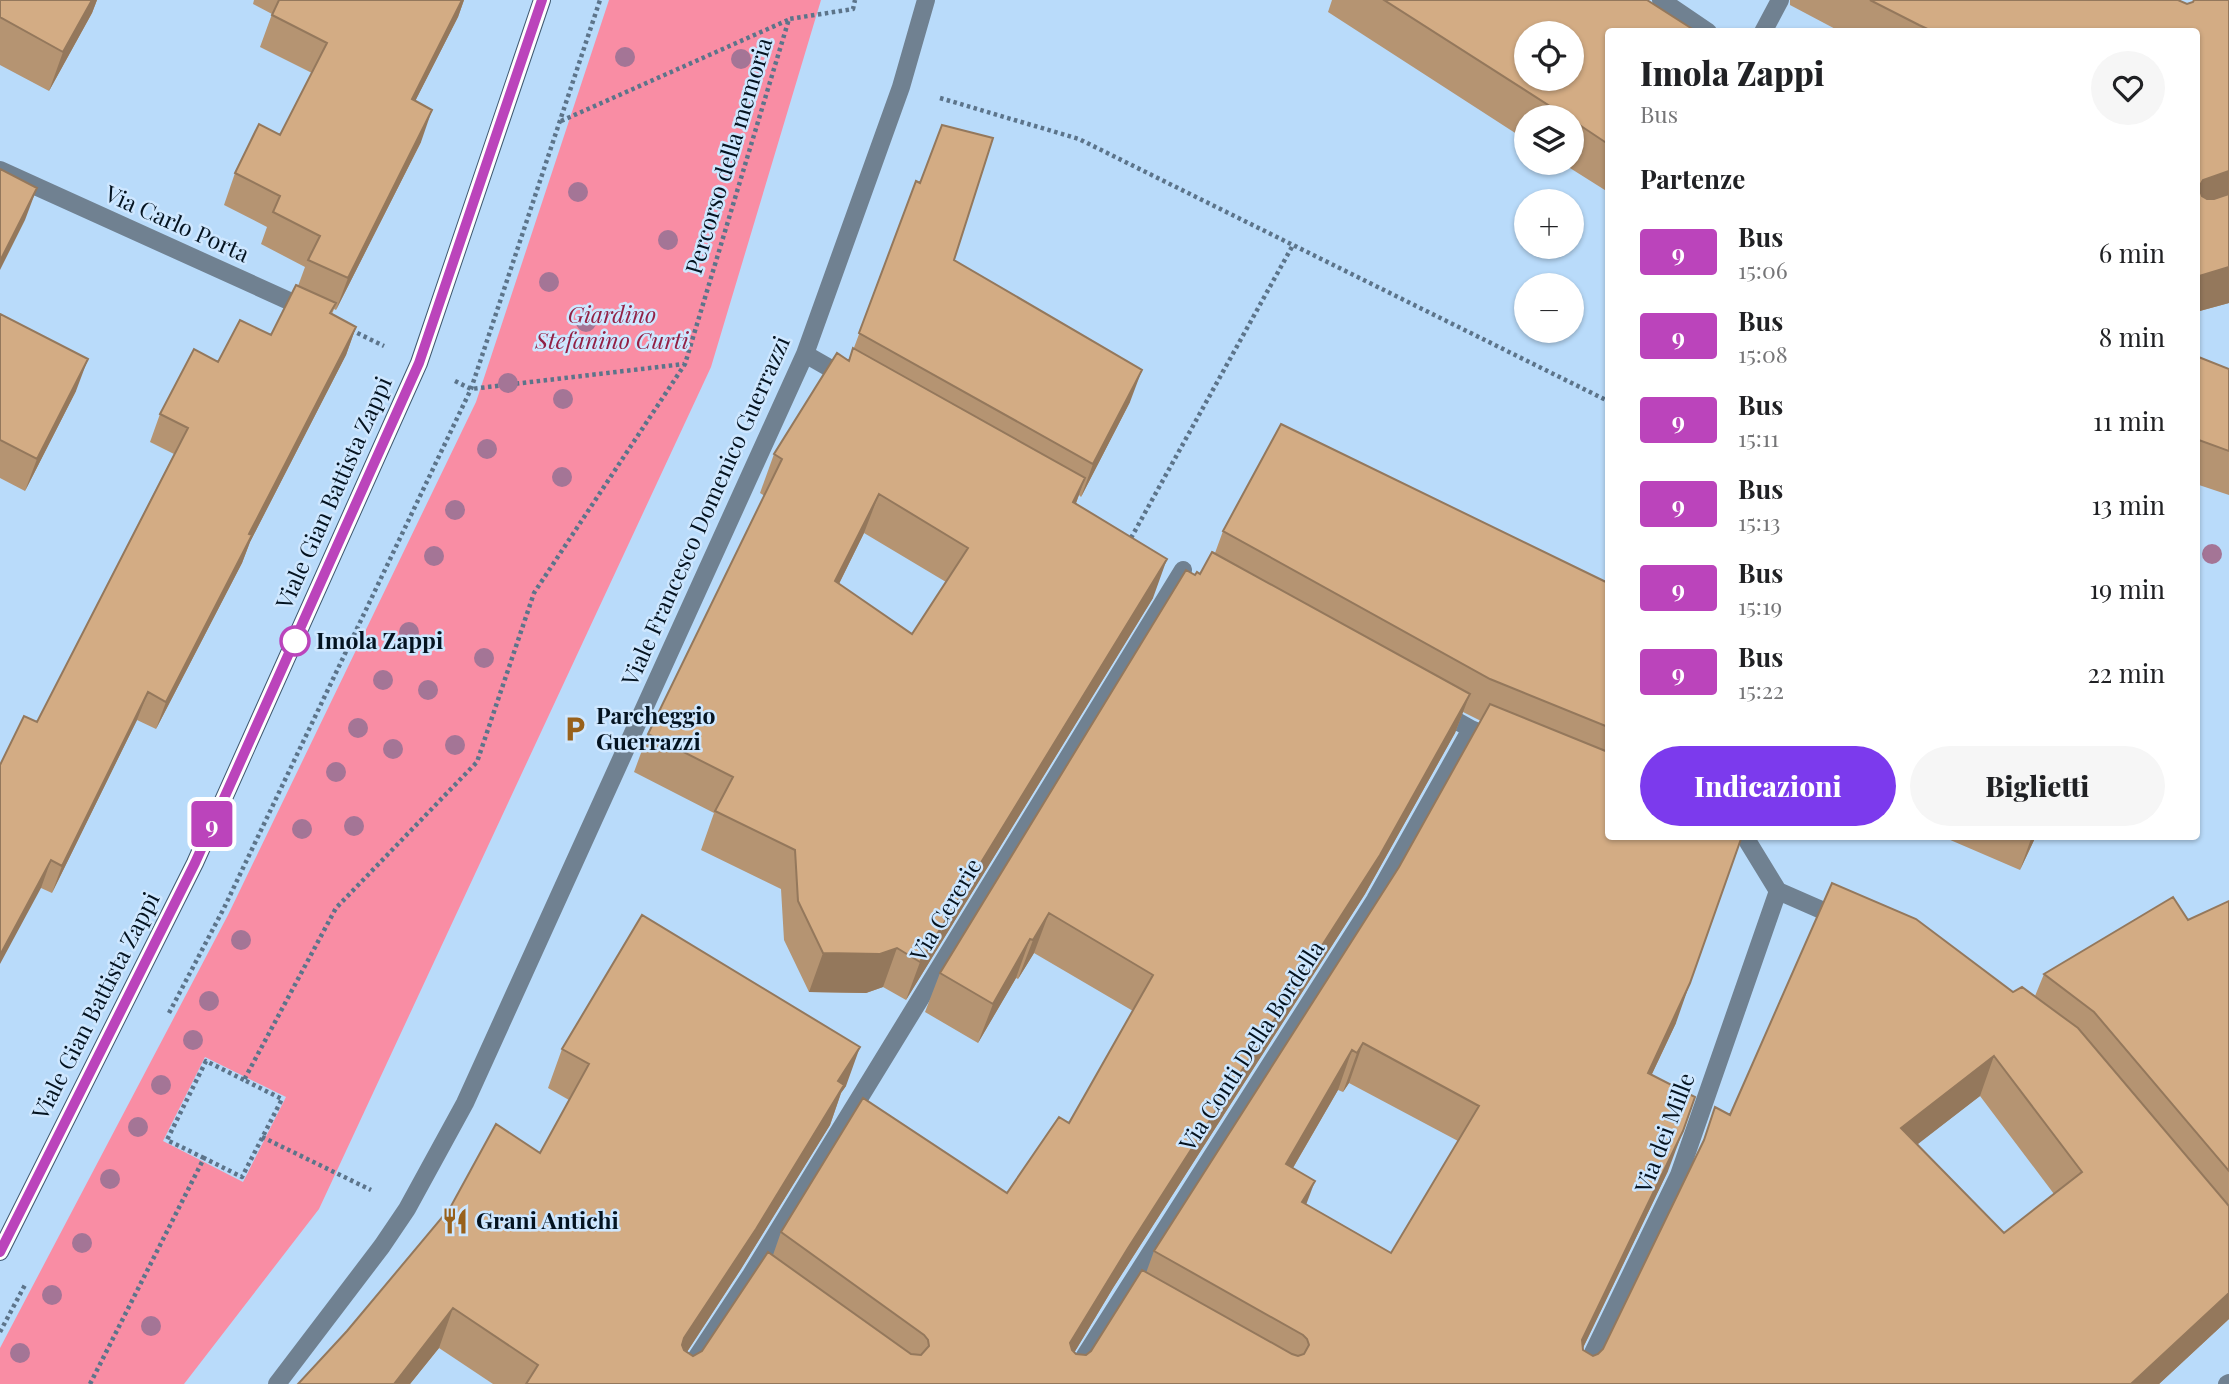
<!DOCTYPE html>
<html lang="it">
<head>
<meta charset="utf-8">
<style>
  body { margin:0; font-family:"Playfair Display",serif; background:#f6f6f6; color:#202124; height:100vh; display:flex; flex-direction:column; font-size:26px; white-space:nowrap }
  * { box-sizing:border-box; margin:0 }
  p { font-size:23px; color:#757577 }
  .icon { flex:none; width:38px; height:38px; fill:none; stroke:currentColor; stroke-width:2; stroke-linecap:round; stroke-linejoin:round }
  .map { position:relative; flex:1; overflow:hidden }
  .side { position:absolute; left:1605px; top:28px; width:595px; height:812px; display:flex; flex-direction:column; background:#fff; border-radius:7px; box-shadow:0 2px 5px #0004 }
  .side>* { flex:none }
  .badge { padding:0 14px; border-radius:5px; font-size:24px; line-height:46px }
  .tools { position:absolute; left:1514px; top:21px; display:grid; gap:14px }
  .tools a { display:grid; place-items:center; width:70px; height:70px; border-radius:50%; background:#fff; box-shadow:0 2px 5px #0004; font-size:35px }
  .map>.badge { position:absolute; translate:-50% -50%; box-shadow:0 0 0 4px #fff }
  h2 { padding:0 35px; font-size:26px; line-height:63px }
  .round { display:grid; place-items:center; flex:none; width:74px; height:74px; border-radius:37px; background:#f6f6f6 }
  .summary { display:flex; align-items:center; justify-content:space-between; height:119px; padding:0 35px }
  h1 { font-size:33px; font-weight:800; line-height:52px }
  .cta { display:flex; gap:14px; margin-top:auto; padding:14px 35px }
  .cta a { flex:1; height:80px; border-radius:42px; background:#7c3aed; color:#fff; font-size:28px; font-weight:800; line-height:80px; text-align:center }
  .cta a+a { background:#f6f6f6; color:#202124 }
  ul { padding:0; list-style:none }
  li { display:flex; align-items:center; gap:21px; height:84px; padding:0 35px }
  li div { flex:1 }
  li b { display:block; font-size:26px }
  li em { font-style:normal }
  li .badge { min-width:77px; font-weight:700; text-align:center }
  .map>svg:first-child { display:block }
</style>
</head>
<body>
<div class="map">
<svg width="2229" height="1384" viewBox="0 0 2229 1384">
  <rect width="100%" height="100%" fill="#b9dbfa"/>
  <path fill="#f98da4" fill-rule="evenodd" d="M609,0H821L711,367L319,1209L184,1384H0V1348L228,915L476,402ZM205,1057L286,1097L243,1182L163,1141Z"/>
  <g fill="none" stroke-linecap="round" stroke-linejoin="round">
    <path stroke="#5c748a" stroke-width="4.5" stroke-dasharray="3.5 3.5" stroke-linecap="butt" d="M940,98L1079,139L1293,245
      M561,121L788,20
      M351,330L384,346
      M455,381L471,389L684,364
      M1131,538L1293,245L1608,401
      M169,1013L224,908L471,389L600,0
      M262,1137L371,1190
      M204,1158L167,1140L206,1061L244,1080
      M0,1332L26,1283
      M90,1384L204,1158L242,1177L282,1099L244,1080L336,908L477,762L534,593L685,364L789,19L853,9L855,0"/>
    <path stroke="#708191" stroke-width="18" d="M1661,0L1708,32
      M1763,32L1780,0
      M0,170L309,310
      M805,354L847,378
      M1439,711L1471,729L1495,739
      M1749,836L1748,842L1778,891
      M1778,891L1842,919
      M277,1384L382,1246L407,1209L465,1103L805,354L901,87L926,0
      M679,1384L751,1275L1183,570
      M1067,1384L1375,900L1471,729
      M1578,1384L1679,1175L1778,891
      M2227,1384L2229,1383"/>
    <path stroke="#3f586f" stroke-width="18" d="M0,1252L195,863L419,363L542,0"/>
  </g>
  <g fill="#a47596">
    <circle cx="625" cy="57" r="10"/>
    <circle cx="741" cy="59" r="10"/>
    <circle cx="578" cy="192" r="10"/>
    <circle cx="668" cy="240" r="10"/>
    <circle cx="549" cy="282" r="10"/>
    <circle cx="586" cy="322" r="10"/>
    <circle cx="508" cy="383" r="10"/>
    <circle cx="563" cy="399" r="10"/>
    <circle cx="487" cy="449" r="10"/>
    <circle cx="562" cy="477" r="10"/>
    <circle cx="455" cy="510" r="10"/>
    <circle cx="2212" cy="554" r="10"/>
    <circle cx="434" cy="556" r="10"/>
    <circle cx="409" cy="632" r="10"/>
    <circle cx="484" cy="658" r="10"/>
    <circle cx="383" cy="680" r="10"/>
    <circle cx="428" cy="690" r="10"/>
    <circle cx="358" cy="728" r="10"/>
    <circle cx="455" cy="745" r="10"/>
    <circle cx="393" cy="749" r="10"/>
    <circle cx="336" cy="772" r="10"/>
    <circle cx="354" cy="826" r="10"/>
    <circle cx="302" cy="829" r="10"/>
    <circle cx="241" cy="940" r="10"/>
    <circle cx="209" cy="1001" r="10"/>
    <circle cx="193" cy="1040" r="10"/>
    <circle cx="161" cy="1085" r="10"/>
    <circle cx="138" cy="1127" r="10"/>
    <circle cx="110" cy="1179" r="10"/>
    <circle cx="82" cy="1243" r="10"/>
    <circle cx="52" cy="1295" r="10"/>
    <circle cx="151" cy="1326" r="10"/>
    <circle cx="20" cy="1353" r="10"/>
  </g>
  <path fill="#b59472" fill-rule="evenodd" d="M0,0H97L92,13L49,91L0,65Z
    M254,0H464L458,17L415,101L421,142L336,310L334,309L332,314L356,327L346,355L250,542L242,563L156,729L137,720L52,893L41,888L37,722L174,454L150,442L160,414L218,362L271,335L298,286L305,267L261,244L267,227L224,205L235,173L280,135L312,73L260,47L272,14L253,4Z
    M1332,0H1647L1608,32V192L1562,163H1572V117H1526V140L1328,12Z
    M1790,0H2178L2187,4L2229,0V303L2196,312V32H1841L1790,5Z
    M916,181L954,260L1130,402L1081,497L1079,495L1076,503L1153,598L906,1000L883,987L866,993L809,992L784,940L781,889L701,850L714,813L634,772L648,734L765,496L760,493L774,454L849,361ZM864,533L946,582L912,634L839,584Z
    M0,314L76,391L25,491L0,478Z
    M2196,356L2229,369V495L2196,484Z
    M1223,531L1608,583V836L1676,1023L1652,1074L1668,1171L1583,1348V1350L1593,1356L1598,1354L1603,1349L1730,1115L2013,992L2035,996L2044,974L2188,920L2229,901V1319L2159,1384H493L439,1348L410,1384H298L540,1153L569,1100L548,1088L562,1049L846,1086L841,1093L830,1125L741,1269L687,1352L693,1356L702,1351L773,1255L781,1232L1007,1193L1069,1123L1133,1011L1034,953L1018,979L1016,978L978,1043L925,1012L940,973L1195,575L1200,574L1215,553ZM1463,712L1481,721L1399,867L1154,1251L1146,1273L1091,1351L1086,1355L1076,1354L1074,1353L1113,1288L1365,894L1455,733ZM1349,1083L1458,1141L1391,1253L1306,1204L1293,1168L1338,1090L1343,1092ZM1980,1096L2054,1194L2004,1233L1917,1144Z
    M1941,836H2036L2020,870Z"/>
  <path fill="#94785c" d="M92,0H97L92,13L49,91L63,52Z
    M462,0H464L458,17L400,131L412,99Z
    M432,110L421,142L336,310L348,278Z
    M2229,171V200L2196,217L2199,187L2203,180Z
    M37,188L25,220L0,270V261Z
    M2229,267V303L2196,312V277Z
    M356,327L346,355L250,542L242,563L156,729L166,702L249,534Z
    M88,359L76,391L25,491L37,459Z
    M1142,370L1130,402L1081,497L1093,464Z
    M1085,478L1071,517L1073,502Z
    M879,494L864,533L821,620L835,581Z
    M1167,559L1153,598L906,1000L920,962Z
    M148,692L137,720L52,893L62,866Z
    M1470,694L1455,733L1365,894L1113,1288L1056,1383L1070,1343Z
    M2032,836H2036L2020,870Z
    M51,860L41,888L0,964V955Z
    M1049,913L1034,953L1018,979L1033,940Z
    M1030,939L1016,978L978,1043L993,1004Z
    M897,948L883,987L866,993L809,992L823,953Z
    M1690,983L1676,1023L1634,1112L1648,1073Z
    M1363,1043L1349,1083L1343,1092L1357,1053Z
    M860,1047L846,1086L841,1093L830,1125L741,1269L670,1378L684,1338L838,1081Z
    M1352,1050L1338,1090L1272,1204L1286,1164Z
    M1994,1056L1980,1096L1887,1168L1901,1128Z
    M1683,1131L1668,1171L1568,1379L1582,1340Z
    M1315,1181L1300,1221L1302,1202Z
    M2229,1293V1319L2159,1384H2131Z
    M453,1308L439,1348L410,1384H394Z"/>
  <path fill="#d3ac84" stroke="#94785c" stroke-width="2" fill-rule="evenodd" d="M0,0H92L63,52L0,17Z
    M279,0H462L412,99L432,110L348,278L308,260L320,236L273,212L280,196L235,173L259,124L280,135L327,43L272,15Z
    M1384,0H1647L1697,32H1608V144L1572,120V117H1567ZM1526,33H1572V79H1526Z
    M1870,0H2178L2187,4L2193,2L2194,0H2229V171L2203,180L2199,187L2202,196L2207,199H2214L2229,194V267L2196,277V32H1934L1919,25Z
    M942,125L993,138L954,260L1142,370L1093,464L859,333L916,181L920,183Z
    M0,169L37,188L0,261Z
    M296,285L336,303L330,313L356,327L249,534L252,535L166,702L148,692L62,866L51,860L0,955V765L24,716L37,722L188,428L160,414L194,349L218,362L240,320L271,335Z
    M0,314L88,359L37,459L0,440Z
    M853,348L1085,478L1073,502L1167,559L920,962L897,948L880,954L823,953L798,901L795,850L715,811L733,777L648,734L782,459L774,454L837,353L849,361ZM879,494L968,548L912,634L835,581Z
    M2196,356L2229,369V451L2196,439Z
    M1281,424L1608,583V727L1490,679L1223,531Z
    M1212,552L1470,694L1380,855L1128,1248L1070,1343L1072,1350L1076,1354L1086,1355L1091,1351L1142,1270L1292,1354L1298,1356L1304,1354L1309,1345L1307,1339L1303,1335L1154,1251L1399,867L1490,704L1608,752V836H1742L1690,983L1648,1073L1695,1097L1683,1131L1582,1340L1583,1350L1593,1356L1598,1354L1603,1349L1704,1140L1715,1107L1730,1115L1832,883L1916,919L2013,992L2022,987L2078,1028L2229,1206V1293L2131,1384H526L538,1365L453,1308L394,1384H298L347,1331L450,1208L496,1124L540,1153L589,1064L562,1049L642,915L860,1047L838,1081L844,1085L756,1229L684,1338L682,1345L684,1350L693,1356L702,1351L768,1252L911,1354L921,1355L929,1346L928,1340L924,1335L781,1232L863,1098L1007,1193L1059,1117L1069,1123L1153,975L1049,913L1033,940L1030,939L993,1004L940,973L1186,570L1195,575L1197,572L1200,574ZM1363,1043L1479,1106L1391,1253L1302,1202L1315,1181L1286,1164L1352,1050L1357,1053ZM1994,1056L2082,1172L2004,1233L1901,1128Z
    M2173,897L2188,920L2229,901V1171L2094,1012L2044,974Z"/>
  <g fill="none" stroke-linecap="round" stroke-linejoin="round">
    <g stroke="#fff" stroke-width="16">
      <path id="line" d="M0,1252L195,863L419,363L542,0"/>
    </g>
    <use href="#line" stroke="#b4b" stroke-width="10"/>
  </g>
  <defs>
    <g id="parking-bare" transform="scale(2.1)"><path d="M-3.5-5.5H1a3.5 3.5 0 0 1 0 7H-1V5.5H-3.5ZM-1-3.4V-.6H.8a1.4 1.4 0 0 0 0-2.8Z" fill="#98611b" stroke="#cee7ff" stroke-width="2.5" paint-order="stroke"/></g>
    <g id="restaurant-bare" transform="scale(2.1)"><path d="M-5-6h1v4h1v-4h1v4h1v-4h1v5L-1.5 .5V6h-2V.5L-5-1ZM5-6V6H3V1.5H1.5Q1.5-4 5-6Z" fill="#98611b" stroke="#cee7ff" stroke-width="2.5" paint-order="stroke"/></g>
  </defs>
  <g fill-rule="evenodd">
    <use href="#parking-bare" x="575" y="729"/>
    <use href="#restaurant-bare" x="455" y="1221"/>
  </g>
  <circle fill="#fff" stroke="#b4b" stroke-width="3.5" cx="295" cy="641" r="14"/>
  <g text-anchor="middle" stroke-width="5" stroke-linejoin="round" paint-order="stroke">
    <g font-size="23" fill="#041320" stroke="#cee7ff">
      <text transform="translate(729 156) rotate(-73)" y="8">Percorso della memoria</text>
      <text transform="translate(177 224) rotate(24)" y="8">Via Carlo Porta</text>
      <text transform="translate(334 493) rotate(-66)" y="8">Viale Gian Battista Zappi</text>
      <text transform="translate(706 511) rotate(-66)" y="8">Viale Francesco Domenico Guerrazzi</text>
      <text transform="translate(946 910) rotate(-59)" y="8">Via Cererie</text>
      <text transform="translate(96 1006) rotate(-63)" y="8">Viale Gian Battista Zappi</text>
      <text transform="translate(1252 1046) rotate(-57)" y="8">Via Conti Della Bordella</text>
      <text transform="translate(1665 1133) rotate(-69)" y="8">Via dei Mille</text>
    </g>
    <g font-size="23" font-style="italic" fill="#922145" stroke="#cee7ff">
      <text x="612" y="323">Giardino<tspan x="612" dy="26">Stefanino Curti</tspan></text>
    </g>
    <g font-size="23" font-weight="bold" fill="#041320" stroke="#cee7ff" text-anchor="start">
      <text x="316" y="649">Imola Zappi</text>
    </g>
    <g font-size="23" font-weight="bold" fill="#041320" stroke="#cee7ff" text-anchor="start">
      <text x="596" y="724">Parcheggio<tspan x="596" dy="26">Guerrazzi</tspan></text>
      <text x="476" y="1229">Grani Antichi</text>
    </g>
  </g>
</svg>
<div class="tools">
<a><svg class="icon" aria-label="locate" viewBox="0 0 24 24"><circle cx="12" cy="12" r="6"/><path d="M12 2v4M12 18v4M2 12h4M18 12h4"/></svg></a>
<a><svg class="icon" aria-label="layers" viewBox="0 0 24 24"><path d="M12 4l9 5-9 5-9-5zM3 14l9 5 9-5"/></svg></a>
<a>+</a>
<a>−</a>
</div>
<b class="badge" style="left:212px;top:824px;background:#b4b;color:#fff">9</b>
<section class="side">
<div class="summary"><div><h1>Imola Zappi</h1><p>Bus</p></div><a class="round"><svg class="icon" aria-label="heart" viewBox="0 0 24 24"><path d="M12 20l-8-8c-3-5 5-10 8-4 3-6 11-1 8 4z"/></svg></a></div>
<h2>Partenze</h2>
<ul>
<li><span class="badge" style="background:#b4b;color:#fff">9</span><div><b>Bus</b><p>15:06</p></div><em>6 min</em></li>
<li><span class="badge" style="background:#b4b;color:#fff">9</span><div><b>Bus</b><p>15:08</p></div><em>8 min</em></li>
<li><span class="badge" style="background:#b4b;color:#fff">9</span><div><b>Bus</b><p>15:11</p></div><em>11 min</em></li>
<li><span class="badge" style="background:#b4b;color:#fff">9</span><div><b>Bus</b><p>15:13</p></div><em>13 min</em></li>
<li><span class="badge" style="background:#b4b;color:#fff">9</span><div><b>Bus</b><p>15:19</p></div><em>19 min</em></li>
<li><span class="badge" style="background:#b4b;color:#fff">9</span><div><b>Bus</b><p>15:22</p></div><em>22 min</em></li>
</ul>
<div class="cta"><a>Indicazioni</a><a>Biglietti</a></div>
</section>
</div>
</body>
</html>
